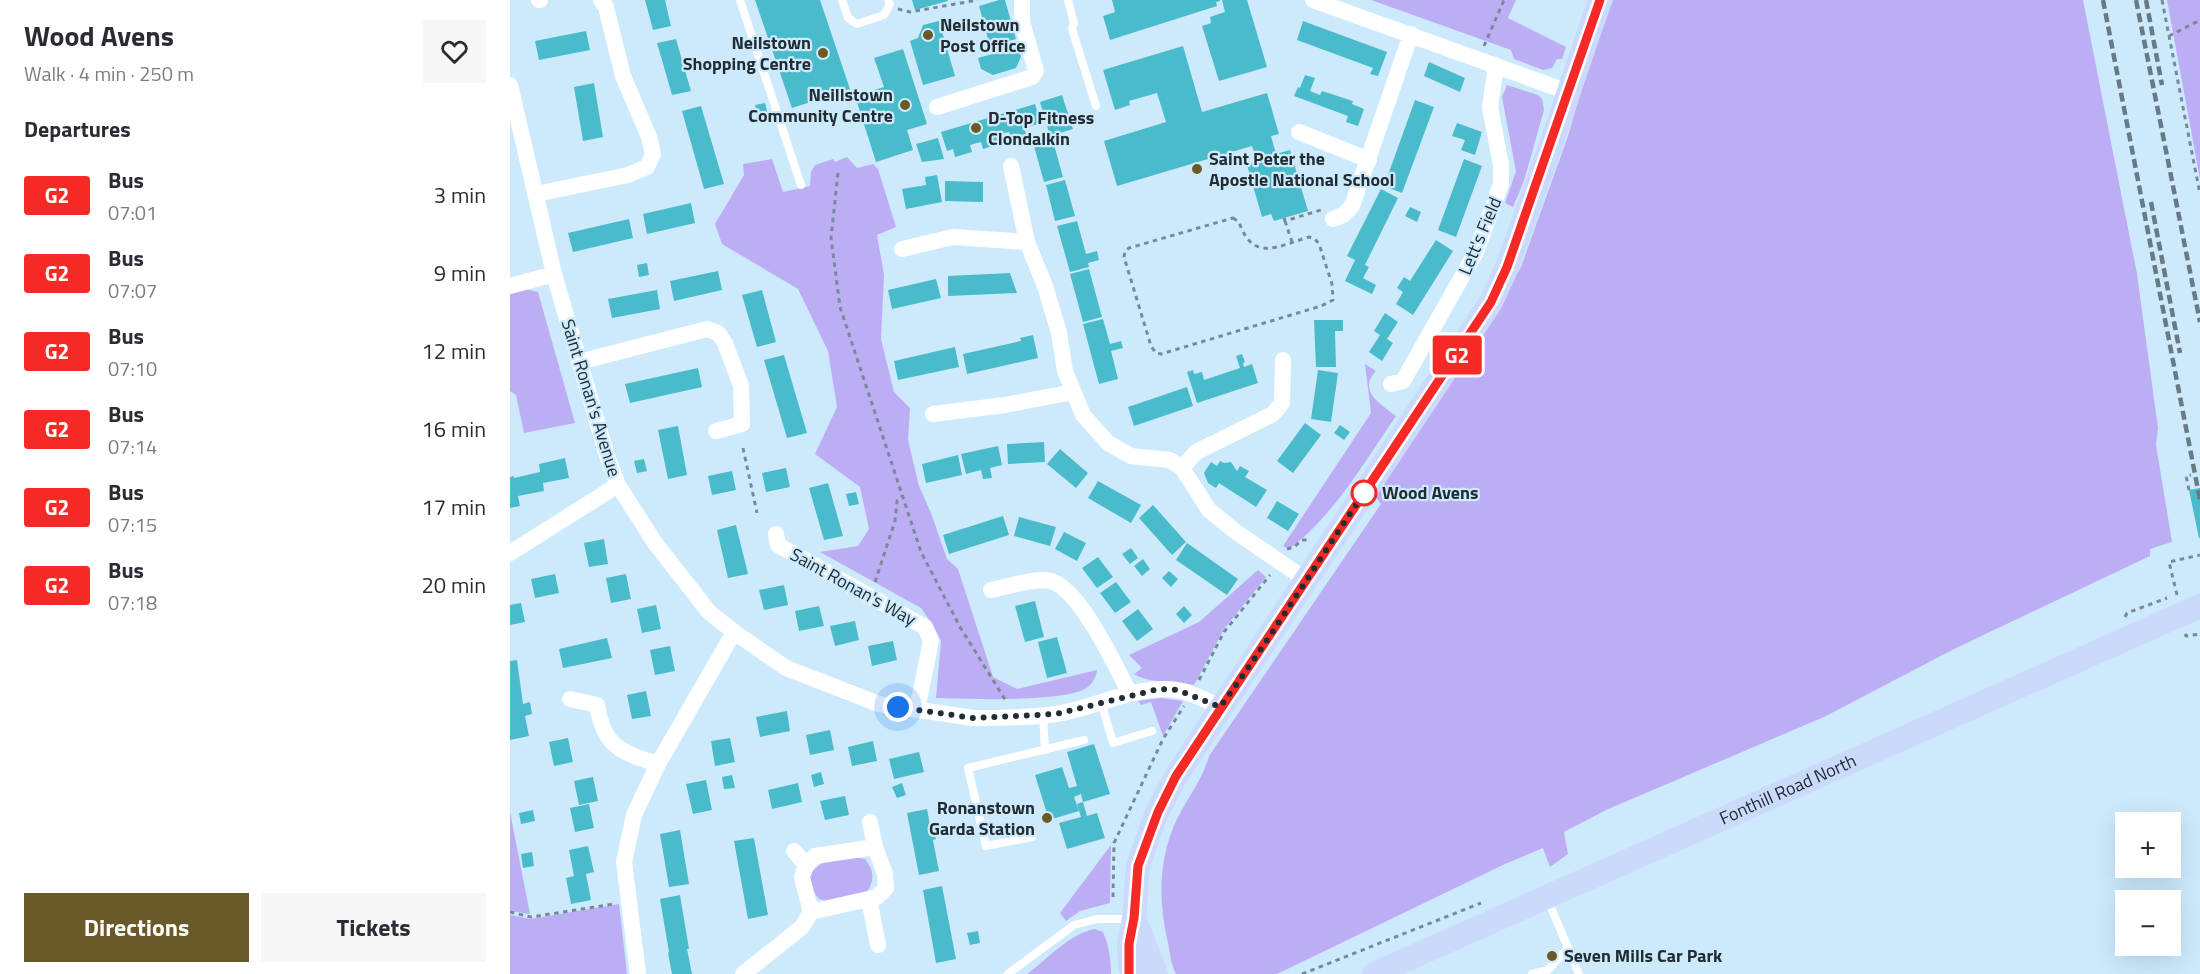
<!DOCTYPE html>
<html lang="en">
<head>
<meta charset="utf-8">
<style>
  body { margin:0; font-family:"Titillium Web",sans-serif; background:#f7f7f7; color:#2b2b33; height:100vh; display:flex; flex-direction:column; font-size:22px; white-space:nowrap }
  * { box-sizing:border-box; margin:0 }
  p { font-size:20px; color:#7c7c81 }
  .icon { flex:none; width:33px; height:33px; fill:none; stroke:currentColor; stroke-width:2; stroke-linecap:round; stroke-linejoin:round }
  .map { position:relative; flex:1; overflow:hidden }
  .side { display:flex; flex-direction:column; background:#fff; width:510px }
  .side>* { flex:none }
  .badge { padding:0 12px; border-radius:4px; font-size:21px; line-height:39px }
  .buttons { position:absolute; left:1605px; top:812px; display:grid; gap:12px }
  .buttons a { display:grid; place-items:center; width:66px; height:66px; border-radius:0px; background:#fff; box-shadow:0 6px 24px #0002; font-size:30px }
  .you { position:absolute; width:30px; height:30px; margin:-15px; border:4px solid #fff; border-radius:50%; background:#1a73e8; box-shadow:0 0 0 9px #1a73e833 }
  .map>.badge { position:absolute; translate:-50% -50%; box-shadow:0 0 0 3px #fff }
  h2 { padding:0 24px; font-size:22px; line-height:54px }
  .round { display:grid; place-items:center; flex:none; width:63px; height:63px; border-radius:0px; background:#f7f7f7 }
  .summary { display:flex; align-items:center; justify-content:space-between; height:102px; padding:0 24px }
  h1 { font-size:28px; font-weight:700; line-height:45px }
  .primary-button { display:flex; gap:12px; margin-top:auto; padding:12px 24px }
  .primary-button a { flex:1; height:69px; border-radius:0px; background:#6a5a28; color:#fff; font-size:24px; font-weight:700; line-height:69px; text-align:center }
  .primary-button a+a { background:#f7f7f7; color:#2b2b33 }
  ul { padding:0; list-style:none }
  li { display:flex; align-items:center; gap:18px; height:78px; padding:0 24px }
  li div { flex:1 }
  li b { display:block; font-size:22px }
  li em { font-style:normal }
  li .badge { min-width:66px; font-weight:700; text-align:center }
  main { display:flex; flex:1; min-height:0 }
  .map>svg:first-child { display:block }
</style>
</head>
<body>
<main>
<section class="side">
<div class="summary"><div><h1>Wood Avens</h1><p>Walk · 4 min · 250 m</p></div><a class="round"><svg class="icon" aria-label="heart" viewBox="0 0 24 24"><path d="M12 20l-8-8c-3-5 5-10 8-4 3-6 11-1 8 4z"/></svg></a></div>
<h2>Departures</h2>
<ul>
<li><span class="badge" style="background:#f52a26;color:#fff">G2</span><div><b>Bus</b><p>07:01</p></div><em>3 min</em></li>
<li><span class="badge" style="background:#f52a26;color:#fff">G2</span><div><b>Bus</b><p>07:07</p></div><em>9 min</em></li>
<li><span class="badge" style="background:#f52a26;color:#fff">G2</span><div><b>Bus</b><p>07:10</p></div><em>12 min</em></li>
<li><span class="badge" style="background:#f52a26;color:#fff">G2</span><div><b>Bus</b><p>07:14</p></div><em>16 min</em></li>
<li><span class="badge" style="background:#f52a26;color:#fff">G2</span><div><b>Bus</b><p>07:15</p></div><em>17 min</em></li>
<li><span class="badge" style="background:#f52a26;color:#fff">G2</span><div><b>Bus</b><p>07:18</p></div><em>20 min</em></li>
</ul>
<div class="primary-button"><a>Directions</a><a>Tickets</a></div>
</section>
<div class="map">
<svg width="1690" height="974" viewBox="0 0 1690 974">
  <rect width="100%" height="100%" fill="#cdeafd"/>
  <path fill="#bdadf5" d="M861,0H1006L998,18L1056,47L1052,59H1047L1042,68L1033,70L1004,59L1001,50Z
    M1103,0H1573L1627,274L1648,428L1646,445L1662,542L1640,549V556L1444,649L1314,717L1096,810L1054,832L1058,854L1040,867L1033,848L995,864L767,974H666C661,965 660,953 658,943C648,900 648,858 668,817C679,796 693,778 699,756L871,504L864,495L933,394L1011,267L1058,136L1075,77Z
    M1657,0H1690V179Z
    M997,85L1028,95L1032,99L1034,110L1014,181L1003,207L995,203L1006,171L992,97Z
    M337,157L347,168L363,164L368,169L386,227L367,235L374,275L371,339L384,392L400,408L398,440L409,486L421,513L437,559L448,569L483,677L507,689L587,670C587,674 583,683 579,686C563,703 452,699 426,698L431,641L424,627L411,608L310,552L348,546L359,529L350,487L305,454L327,407L318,351L288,289L212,244L205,224L234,175L233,164L262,159L273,192L300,186L301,172L305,165L323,159L325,162Z
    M16,289L28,292L65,423L14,433L6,395L0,391V292Z
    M855,364L866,371C847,391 871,404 886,416C856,460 822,518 779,549L773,546L861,413Z
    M748,570L756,577L714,629L684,685C665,681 641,684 624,674L632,668L619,655L689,622Z
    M651,698L673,701L653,736L641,702L631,705L628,701Z
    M0,812L20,914L0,911Z
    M601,845L600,903L570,911L556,921L550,913Z
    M344,857L355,859C364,870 365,880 357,892L320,902L309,899L302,890L299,877C311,858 323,859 344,857Z
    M109,904L117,974H0V915L20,919Z
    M585,929L593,932C599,946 601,959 601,974H517C536,960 562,932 585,929Z"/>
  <path fill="#4abbca" d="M135,0H155L161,26L143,30Z
    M245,0H310L340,89L282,108Z
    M402,0H438V1L405,10Z
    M489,0H495L506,39L480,46L469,6Z
    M602,0H710V1L706,2L707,6L600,40L593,16L605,12Z
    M712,0H737L757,67L709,81L692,26L701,23L700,17L715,12Z
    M429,21L445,76L413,85L400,41L408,38L413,25Z
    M793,21L877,52L868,76L860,74L863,68L787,40Z
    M76,31L80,50L29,60L25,41Z
    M166,39L181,91L162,95L147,43Z
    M673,46L692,112L757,93L769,134L761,136L766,154L780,150L798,211L764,221L761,214L752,217L737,165L747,162L742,146L607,186L594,141L656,122L647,93L619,101L620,105L605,110L593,70Z
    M508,47L511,57L506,68L483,75L471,69L468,58Z
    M393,49L417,124L397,130L403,150L366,162L345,96L374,87L364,58Z
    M919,62L955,78L950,92L914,76Z
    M795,75L805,78L800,91L810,95L812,91L843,101L842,104L854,109L848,126L836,122L838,116L784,96L788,87L790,88Z
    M84,83L93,137L73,141L64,87Z
    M552,95L563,129L540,136L530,102Z
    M905,100L924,107L892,193L874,186Z
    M255,103L258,115L248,117L245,105Z
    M525,104L531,123L514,128L516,134L501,138L499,132L486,135L489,144L473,149L471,142L460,145L462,152L445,157L443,149L437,151L431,132Z
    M191,106L214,184L194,189L172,111Z
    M947,123L972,132L965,155L951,150L955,140L942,136Z
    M428,138L434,159L412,162L406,144Z
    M543,141L553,177L534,182L524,146Z
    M954,159L972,166L946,237L928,230Z
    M427,175L432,202L396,209L392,189L416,185L415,177Z
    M555,180L565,216L545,221L536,185Z
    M435,181L473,182V202L435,201Z
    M871,189L888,198L855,265L859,267L853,278L866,285L862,294L835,281L845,260L837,256Z
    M181,203L185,223L137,234L133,214Z
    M900,207L911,212L907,222L895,216Z
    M119,219L123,238L63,252L58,233Z
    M567,221L576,254L587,251L589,260L578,263L579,267L560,272L547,226Z
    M926,240L943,251L903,315L886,304L893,292L887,288L894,277L900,281Z
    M137,263L139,275L129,277L127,265Z
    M579,269L592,317L573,322L560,274Z
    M208,271L212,290L164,301L160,281Z
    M500,273L507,293L438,296V276Z
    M426,279L431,298L382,309L378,290Z
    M147,290L150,309L102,318L98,299Z
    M252,290L266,342L247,347L232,295Z
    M875,313L888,322L877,339L883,343L872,361L859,352L870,335L864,331Z
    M593,319L600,344L611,341L613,348L601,351L608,379L589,384L573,324Z
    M804,320H833V331H825L826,367H806Z
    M523,335L528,358L457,374L453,354L511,341L510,338Z
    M445,347L449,367L388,380L384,361Z
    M732,354L735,362L733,363L734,367L742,364L748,383L687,403L677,372L683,370L684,374L692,372L694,380L730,368L726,356Z
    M274,355L297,433L277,438L254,360Z
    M188,368L192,387L120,403L115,384Z
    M808,370L828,373L821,422L801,419Z
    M677,387L683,406L624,426L618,407Z
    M795,423L811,435L783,473L767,461Z
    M830,425L840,432L834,440L824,433Z
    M168,426L177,475L158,479L148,430Z
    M534,442L535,462L498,464L497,444Z
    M488,446L492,465L480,468L482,478L473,479L471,470L456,474L451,454Z
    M550,449L578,473L566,488L537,464Z
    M448,455L452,475L416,483L412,464Z
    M55,458L59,478L33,483L34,491L8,496L10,506L0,508V477L4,476V478L30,472L29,464Z
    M134,459L137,471L127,473L124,461Z
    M710,461L714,463L721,462L727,471L730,466L739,471L735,477L757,490L746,507L709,483L706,488L698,483L694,473L701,462L707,466Z
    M276,468L280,487L256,492L252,473Z
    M222,471L226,490L202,495L198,476Z
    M588,481L631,505L621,523L578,498Z
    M318,483L333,536L314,540L299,488Z
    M1690,488V538H1689L1679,490Z
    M346,492L349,504L339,506L336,494Z
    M767,501L789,514L778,531L757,518Z
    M643,505L676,542L662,555L629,518Z
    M493,516L499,535L439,554L433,535Z
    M509,517L546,527L540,546L504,536Z
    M226,525L238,574L218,578L207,530Z
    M554,532L576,543L567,561L545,549Z
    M94,539L98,564L79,567L74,543Z
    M677,543L728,579L717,595L666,560Z
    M621,548L628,558L620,564L612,554Z
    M588,557L603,577L587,588L572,568Z
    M633,559L640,569L632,576L624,566Z
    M659,571L668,579L661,587L652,578Z
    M45,574L49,593L25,598L21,579Z
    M116,574L121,599L101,603L96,578Z
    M606,582L621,602L605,613L590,593Z
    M274,585L278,605L254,610L249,590Z
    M525,601L534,637L515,642L505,606Z
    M11,603L15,622L0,625V605Z
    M146,605L151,629L132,633L127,609Z
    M309,606L314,626L289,631L285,611Z
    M674,606L682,615L674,623L666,614Z
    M628,609L643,629L627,641L612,621Z
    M345,621L349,640L325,646L320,626Z
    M547,637L557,673L537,678L528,642Z
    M97,638L102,658L53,668L49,649Z
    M383,641L387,660L362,666L358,646Z
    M160,646L165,671L145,675L140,650Z
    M7,660L13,704L20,702L22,714L15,716L19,736L0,740V661Z
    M136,691L141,716L122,719L117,695Z
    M277,711L280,731L250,737L246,717Z
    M320,730L324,750L300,755L296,735Z
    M58,738L63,762L44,766L39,742Z
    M220,738L225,762L205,766L201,741Z
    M363,741L367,761L342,766L338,747Z
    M584,744L600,794L573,802L571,794L564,797L569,811L539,820L525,775L552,767L559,788L567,786L557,752Z
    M409,752L414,772L384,779L379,759Z
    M311,772L314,784L304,787L301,775Z
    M222,775L225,788L214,789L212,777Z
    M83,777L88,801L69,805L64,781Z
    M196,780L202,810L183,814L176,784Z
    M288,783L292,802L262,809L258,790Z
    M392,783L396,795L387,798L382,787Z
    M335,796L339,815L315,820L310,801Z
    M573,802L577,816L587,813L595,838L557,849L549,823L571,817L567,804Z
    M79,804L84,828L65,832L60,808Z
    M417,809L420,825L423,824L424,831L428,830L429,836H425L426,839L423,840L429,871L409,875L397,813Z
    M23,810L25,821L11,824L9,813Z
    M170,830L179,884L159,887L150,834Z
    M244,838L258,915L238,919L224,841Z
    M78,846L84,872L76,874L81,900L61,904L56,878L64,876L59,850Z
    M22,852L24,866L13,868L11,854Z
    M432,886L446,959L426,963L413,890Z
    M170,895L179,949H177L182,974H162L158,953L159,952L150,899Z
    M468,931L470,943L460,945L457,933Z"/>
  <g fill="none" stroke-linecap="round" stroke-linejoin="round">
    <path stroke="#778a97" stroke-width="3" stroke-dasharray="4.5 4.5" stroke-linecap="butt" d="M1652,0L1690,194
      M388,9L400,12L468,0
      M1659,36L1690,20
      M974,46L994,0
      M328,173L321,238L330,307L411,552L450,627L496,701
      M723,218L729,222C743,263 768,246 799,237L805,239L809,244L822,284L823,300L811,306L651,354L646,353L641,346L614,257L615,251L619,248Z
      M774,218L775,221L811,210
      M775,221L782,242
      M233,448L247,513
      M1679,490L1676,476L1681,475
      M777,549L784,547L792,540H798
      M365,582L385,521L387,501L392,496
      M1667,595L1659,562L1690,555
      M1615,617L1617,613L1657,598
      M1675,634L1676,636L1690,634
      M689,680L714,632L760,575
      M603,897L604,843L653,739L674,706
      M0,912L21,917L104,904
      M792,974L971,903"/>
    <path stroke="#fff" stroke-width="8" d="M230,0L291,185
      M332,0L338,18L347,24L374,15L380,4L378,0
      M558,0L564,23L562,29L586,106
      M591,702L603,743L642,731
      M533,715L535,750
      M522,837L476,846L458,768L574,740
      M1037,898L1069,974
      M498,974L564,925L587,919H621
      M1022,974L1038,970L1057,949"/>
    <path stroke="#fff" stroke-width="16" d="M29,0H30
      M803,0L1058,92
      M0,85L44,274L97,456L108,485L145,543L199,612L224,632L276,668L369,704L463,718C490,718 519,718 546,714C586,708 627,684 667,690C682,692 697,701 710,707
      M427,107L522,77L526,71L512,22V0
      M789,132L859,160
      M501,166L517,242L535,286L549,333L555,371L573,415L598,443L621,456L660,460L672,468L699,510L726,532L795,579
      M26,194L118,175L137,167L143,154L139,137L113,76L96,7L91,0
      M823,219L833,215L842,206L901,34
      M392,249L443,237L517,242
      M0,286L44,274
      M69,362L197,329L208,333L215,343L231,386L232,424L206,431
      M881,384L893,381L966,252L991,184V165L980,107L985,73V65
      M423,414L495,405L563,392
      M672,468L686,452L763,414L772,403L773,360
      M266,534L268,545L415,627L421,641L407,710
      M0,553L108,485
      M481,590C496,587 527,577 541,581C571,590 606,667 620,694
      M60,699L87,705C94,747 110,752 148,764
      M284,851L296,865
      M359,899L368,945
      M301,912L292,877L296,865L305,856L365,847
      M128,974L114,862L124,815L148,764L224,632
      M233,974L292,927L301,912L367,897L376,888L375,874L365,847L360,822"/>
    <g stroke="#cbd9fa" stroke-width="24">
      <path d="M624,918L646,974"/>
      <path d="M623,974L620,965L619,944L624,918L628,866L647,812L666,776L981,302L997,267L1038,153L1090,0"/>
      <path id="s1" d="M864,974L1690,606"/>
    </g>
    <path stroke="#687a86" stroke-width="4.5" stroke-dasharray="9 4.5" stroke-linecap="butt" d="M1593,0L1690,500
      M1626,0L1690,322
      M1636,0L1652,85
      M1641,202L1670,353"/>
  </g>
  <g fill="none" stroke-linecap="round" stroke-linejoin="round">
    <g stroke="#fff" stroke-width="14">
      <path id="line" d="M619,974V944L624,918L628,866L648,812L666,776L981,302L997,267L1090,0"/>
    </g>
    <use href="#line" stroke="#f52a26" stroke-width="9"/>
    <path stroke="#212c33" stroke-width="6" stroke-dasharray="0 10.8" d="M388,707L463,718L546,714L649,689L668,690L710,707C762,637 806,563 855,492L854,493"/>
  </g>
  <g fill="#6a5a28" stroke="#cdeafd" stroke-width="2">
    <circle cx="418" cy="35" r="6"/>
    <circle cx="313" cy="53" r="6"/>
    <circle cx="395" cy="105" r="6"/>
    <circle cx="466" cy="128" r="6"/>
    <circle cx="687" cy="169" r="6"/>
    <circle cx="537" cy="818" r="6"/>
    <circle cx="1042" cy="956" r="6"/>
  </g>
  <circle fill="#fff" stroke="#f52a26" stroke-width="3" cx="854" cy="493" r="12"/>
  <g text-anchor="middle" stroke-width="4.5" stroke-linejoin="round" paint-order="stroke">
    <g font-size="18" font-weight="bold" fill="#212c33" stroke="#cdeafd" text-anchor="start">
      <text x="430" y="31">Neilstown<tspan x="430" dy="21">Post Office</tspan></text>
      <text x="301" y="49" text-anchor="end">Neilstown<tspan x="301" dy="21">Shopping Centre</tspan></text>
      <text x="383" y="101" text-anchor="end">Neillstown<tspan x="383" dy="21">Community Centre</tspan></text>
      <text x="478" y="124">D-Top Fitness<tspan x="478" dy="21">Clondalkin</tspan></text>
      <text x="699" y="165">Saint Peter the<tspan x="699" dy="21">Apostle National School</tspan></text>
      <text x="525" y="814" text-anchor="end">Ronanstown<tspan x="525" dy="21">Garda Station</tspan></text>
      <text x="1054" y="962">Seven Mills Car Park</text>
    </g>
    <g font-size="18" fill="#212c33" stroke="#cdeafd">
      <text transform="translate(970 236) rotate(-67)" y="6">Lett's Field</text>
      <text transform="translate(81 398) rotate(73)" y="6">Saint Ronan's Avenue</text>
      <text transform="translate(343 587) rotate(29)" y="6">Saint Ronan's Way</text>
      <text dy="6" stroke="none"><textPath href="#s1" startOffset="453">Fonthill Road North</textPath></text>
    </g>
    <g font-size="18" font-weight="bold" fill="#212c33" stroke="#cdeafd" text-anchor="start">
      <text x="872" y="499">Wood Avens</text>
    </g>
  </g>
</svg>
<div class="buttons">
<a>+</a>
<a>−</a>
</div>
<div class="you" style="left:388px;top:707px"></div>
<b class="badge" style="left:947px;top:355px;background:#f52a26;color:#fff">G2</b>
</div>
</main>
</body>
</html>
